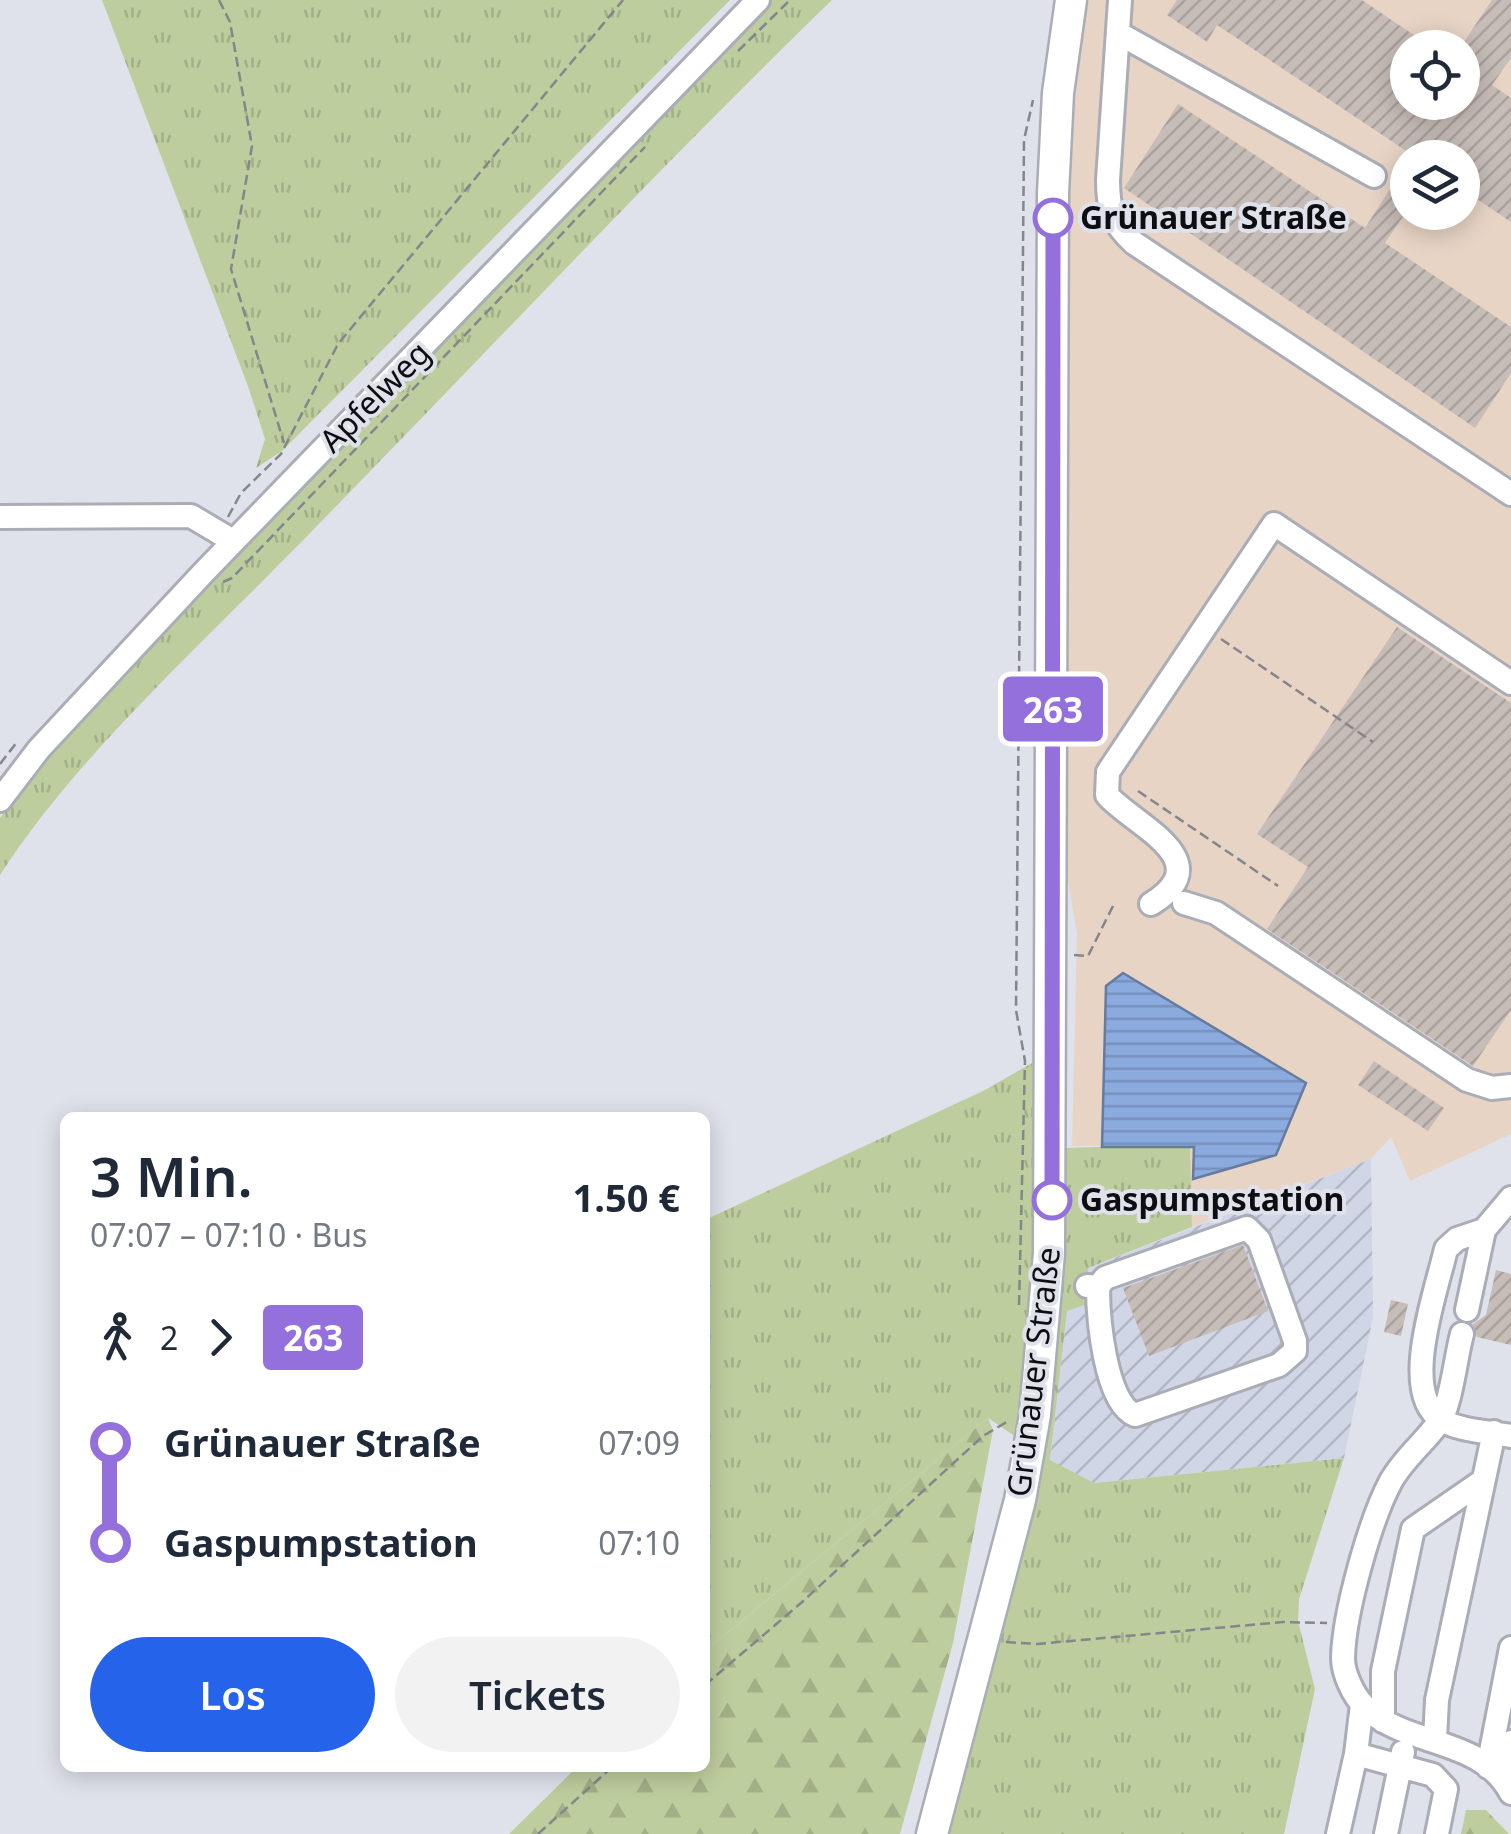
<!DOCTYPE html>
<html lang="de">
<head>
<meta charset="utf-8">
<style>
  body { margin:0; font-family:"Noto Sans",sans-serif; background:#f2f2f3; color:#1f2937; height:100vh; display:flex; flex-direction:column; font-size:38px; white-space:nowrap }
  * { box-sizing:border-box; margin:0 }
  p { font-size:32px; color:#747a83 }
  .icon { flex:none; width:55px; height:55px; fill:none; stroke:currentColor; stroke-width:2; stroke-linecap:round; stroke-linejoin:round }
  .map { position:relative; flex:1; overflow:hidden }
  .sheet { position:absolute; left:60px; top:1112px; width:650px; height:660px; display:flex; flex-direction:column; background:#fff; border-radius:15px; box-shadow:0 5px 25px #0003 }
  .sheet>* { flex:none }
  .badge { padding:0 20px; border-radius:8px; font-size:35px; line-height:65px }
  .fabs { position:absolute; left:1390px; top:30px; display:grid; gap:20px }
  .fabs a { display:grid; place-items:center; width:90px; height:90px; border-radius:50%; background:#fff; box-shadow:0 5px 25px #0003; font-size:50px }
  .map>.badge { position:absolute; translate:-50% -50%; box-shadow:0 0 0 5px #fff }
  .legs { display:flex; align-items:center; gap:15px; height:110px; padding:0 30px; font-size:32px }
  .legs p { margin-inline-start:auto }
  .overview { display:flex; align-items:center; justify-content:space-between; height:170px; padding:0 30px }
  h1 { font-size:55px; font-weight:600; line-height:75px }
  .primary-button { display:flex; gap:20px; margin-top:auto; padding:20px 30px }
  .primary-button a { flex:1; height:115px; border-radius:60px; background:#2563eb; color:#fff; font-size:40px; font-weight:600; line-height:115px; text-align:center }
  .primary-button a+a { background:#f2f2f3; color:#1f2937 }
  ul { padding:0 30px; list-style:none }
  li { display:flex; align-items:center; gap:35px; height:100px; font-size:38px }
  li i { display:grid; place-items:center; width:15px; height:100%; margin:0 12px; background:currentColor }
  li i::after { content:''; width:25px; height:25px; margin:-12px; border:8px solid; border-radius:50%; background:#fff }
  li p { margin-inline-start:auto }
  li:first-child i { background:linear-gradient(#0000 50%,currentColor 0) }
  li:last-child i { background:linear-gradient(currentColor 50%,#0000 0) }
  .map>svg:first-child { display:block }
</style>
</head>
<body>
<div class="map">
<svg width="1511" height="1834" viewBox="0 0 1511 1834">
  <defs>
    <pattern id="industrial-furrows" width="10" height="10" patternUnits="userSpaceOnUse" patternTransform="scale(2.5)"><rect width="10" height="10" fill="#d1d6e6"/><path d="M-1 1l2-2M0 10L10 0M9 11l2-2" fill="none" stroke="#b2b6c4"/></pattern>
    <pattern id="grass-tufts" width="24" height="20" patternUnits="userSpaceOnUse" patternTransform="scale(2.5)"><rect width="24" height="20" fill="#becd9e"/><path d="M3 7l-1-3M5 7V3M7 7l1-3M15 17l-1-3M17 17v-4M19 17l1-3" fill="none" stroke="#a2af87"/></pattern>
    <pattern id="forest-firs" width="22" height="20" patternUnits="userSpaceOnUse" patternTransform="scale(2.5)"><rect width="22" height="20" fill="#becd9e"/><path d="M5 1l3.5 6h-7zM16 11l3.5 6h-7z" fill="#a2af87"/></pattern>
    <pattern id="water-rules" width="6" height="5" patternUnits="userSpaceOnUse" patternTransform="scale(2.5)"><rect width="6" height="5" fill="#8baade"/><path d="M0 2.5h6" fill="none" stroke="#7791bd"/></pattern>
    <pattern id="building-hatch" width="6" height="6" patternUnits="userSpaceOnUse" patternTransform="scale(2.5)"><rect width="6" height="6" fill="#c7bdb8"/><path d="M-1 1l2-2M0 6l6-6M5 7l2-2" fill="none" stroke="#aaa19d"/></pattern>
  </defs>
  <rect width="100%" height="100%" fill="#dfe2eb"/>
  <path fill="#e7d4c5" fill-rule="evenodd" d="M1089,0H1511V1134L1410,1181L1391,1137L1371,1159L1192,1227L1190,1144L1072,1146L1077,933L1065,864L1067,229L1075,63ZM1408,48H1462V102H1408ZM1408,158H1462V212H1408Z"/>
  <path fill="url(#industrial-furrows)" d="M1371,1159L1373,1317L1344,1458L1093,1483L1050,1461L1067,1311L1088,1268Z"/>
  <path fill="url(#grass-tufts)" d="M102,0H730L282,451L256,468L265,439L249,389Z
    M767,0H832C655,172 487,352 314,529C211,636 80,751 0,875V818L64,733Z
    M1032,1063L1033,1149L1190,1144L1192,1227L1088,1268L1087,1304L1067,1311L1050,1460L1094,1483L1344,1458L1299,1599L1298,1621L1315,1689L1284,1834H943C979,1707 1020,1582 1037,1451L988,1418L705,1651V1220L983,1091Z"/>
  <path fill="url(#forest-firs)" d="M988,1418L993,1430L953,1643L900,1834H509L576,1768H705V1651Z
    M1466,1810H1486L1509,1834H1461Z"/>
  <path fill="url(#water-rules)" stroke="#657ba0" stroke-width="2.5" d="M1123,973L1306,1083L1276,1155L1193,1179L1194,1147H1102L1106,986Z"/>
  <path fill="url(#building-hatch)" d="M1177,0H1362L1433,48H1408V102H1462V45L1492,0H1511V58L1492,85L1511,98V222L1462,189V158H1417L1217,25L1207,42L1167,15Z
    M1178,104L1365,228L1408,161V209L1385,243L1511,327V373L1475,428L1124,188Z
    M1397,627L1511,703V1010L1473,1066L1267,929L1308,867L1257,834Z
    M1374,1061L1444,1108L1428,1131L1358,1085Z
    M1243,1245L1268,1311L1149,1356L1123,1288Z
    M1496,1270L1511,1274V1345L1477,1337L1473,1324L1486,1315Z
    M1391,1300L1408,1304L1401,1336L1384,1332Z"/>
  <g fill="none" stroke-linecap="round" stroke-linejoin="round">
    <g stroke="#aaadb6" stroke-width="28">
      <path id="minor" d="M1120,0L1108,180C1108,208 1112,223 1134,243L1511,494
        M1118,33L1374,176
        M0,517L191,516L233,541
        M0,800L39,749L204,572L758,0
        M1184,903L1216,913L1467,1080L1492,1088L1511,1086
        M1151,904C1222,860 1133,825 1107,795L1108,772L1274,524L1511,683
        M1484,1230L1457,1239L1446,1249C1437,1289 1398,1395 1442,1420C1459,1431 1491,1432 1511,1436
        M1087,1286L1098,1287L1105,1278L1247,1228L1259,1240L1295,1341V1351L1279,1365L1135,1415C1105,1403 1098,1317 1098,1287
        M1467,1310L1484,1230L1511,1198
        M1462,1334C1456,1355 1451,1406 1439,1422C1424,1443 1404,1458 1391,1481C1370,1520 1344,1613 1343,1658C1343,1673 1353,1695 1364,1706C1406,1748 1481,1736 1511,1793
        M1383,1721V1671L1413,1529L1481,1482
        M1435,1739L1437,1700L1494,1432
        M1356,1754L1433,1775L1446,1789L1437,1834
        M1488,1767L1511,1648
        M1503,1778L1511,1742
        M1338,1834L1356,1754L1362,1704
        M1386,1834L1403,1752"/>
    </g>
    <g stroke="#aaadb6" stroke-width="35">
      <path id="major" d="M932,1834L1020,1500L1035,1415L1049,1253L1053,193L1058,93L1071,0"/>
    </g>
    <path stroke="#84868c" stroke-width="2.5" stroke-dasharray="10 5" stroke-linecap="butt" d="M219,0L230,22L252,146L231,269L284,443
      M738,51L790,0
      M228,517L241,493L281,454L338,344L623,0
      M223,582L232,578L645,147
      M1221,639L1373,742
      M0,764L17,742
      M1138,791L1278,886
      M1074,955L1088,956L1114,904
      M1019,1305L1025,1061L1016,1010L1024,140L1033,100
      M1006,1642L1037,1644L1283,1622L1327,1623
      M705,1685L801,1603L983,1436L1010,1420
      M538,1834L611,1768"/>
    <use href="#minor" stroke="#fff" stroke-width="22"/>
    <use href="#major" stroke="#fff" stroke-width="30"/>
  </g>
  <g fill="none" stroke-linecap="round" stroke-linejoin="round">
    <g stroke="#fff" stroke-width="22">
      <path id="line-1" d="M1052,1200L1053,218"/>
    </g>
    <use href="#line-1" stroke="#9370db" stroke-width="15"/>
  </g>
  <g fill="#fff" stroke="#9370db" stroke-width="5">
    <circle cx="1053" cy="218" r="18"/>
    <circle cx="1052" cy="1200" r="18"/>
  </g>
  <g text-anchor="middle" stroke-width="8" stroke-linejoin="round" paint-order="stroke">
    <g font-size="32" font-weight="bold" fill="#0d0e11" stroke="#dfe2eb" text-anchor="start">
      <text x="1080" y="229">Grünauer Straße</text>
      <text x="1080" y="1211">Gaspumpstation</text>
    </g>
    <g font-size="32" fill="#0d0e11" stroke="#dfe2eb">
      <text transform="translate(375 397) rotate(-45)" y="11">Apfelweg</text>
      <text transform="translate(1034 1372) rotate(-83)" y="11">Grünauer Straße</text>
    </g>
  </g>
</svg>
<div class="fabs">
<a><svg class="icon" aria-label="locate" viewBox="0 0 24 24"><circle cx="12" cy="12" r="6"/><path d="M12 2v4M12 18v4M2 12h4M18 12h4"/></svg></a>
<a><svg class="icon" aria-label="layers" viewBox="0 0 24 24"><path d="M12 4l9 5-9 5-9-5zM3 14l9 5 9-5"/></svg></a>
</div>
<b class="badge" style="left:1053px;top:709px;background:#9370db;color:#fff">263</b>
<section class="sheet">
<div class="overview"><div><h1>3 Min.</h1><p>07:07 – 07:10 · Bus</p></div><b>1.50 €</b></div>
<div class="legs"><svg class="icon" aria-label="walk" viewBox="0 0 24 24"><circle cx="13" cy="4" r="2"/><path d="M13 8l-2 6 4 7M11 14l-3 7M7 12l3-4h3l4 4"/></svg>2<svg class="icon" aria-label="forward" viewBox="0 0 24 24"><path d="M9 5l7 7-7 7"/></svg><b class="badge" style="background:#9370db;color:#fff">263</b></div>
<ul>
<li><i style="color:#9370db"></i><b>Grünauer Straße</b><p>07:09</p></li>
<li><i style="color:#9370db"></i><b>Gaspumpstation</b><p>07:10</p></li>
</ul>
<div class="primary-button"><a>Los</a><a>Tickets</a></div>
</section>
</div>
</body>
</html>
